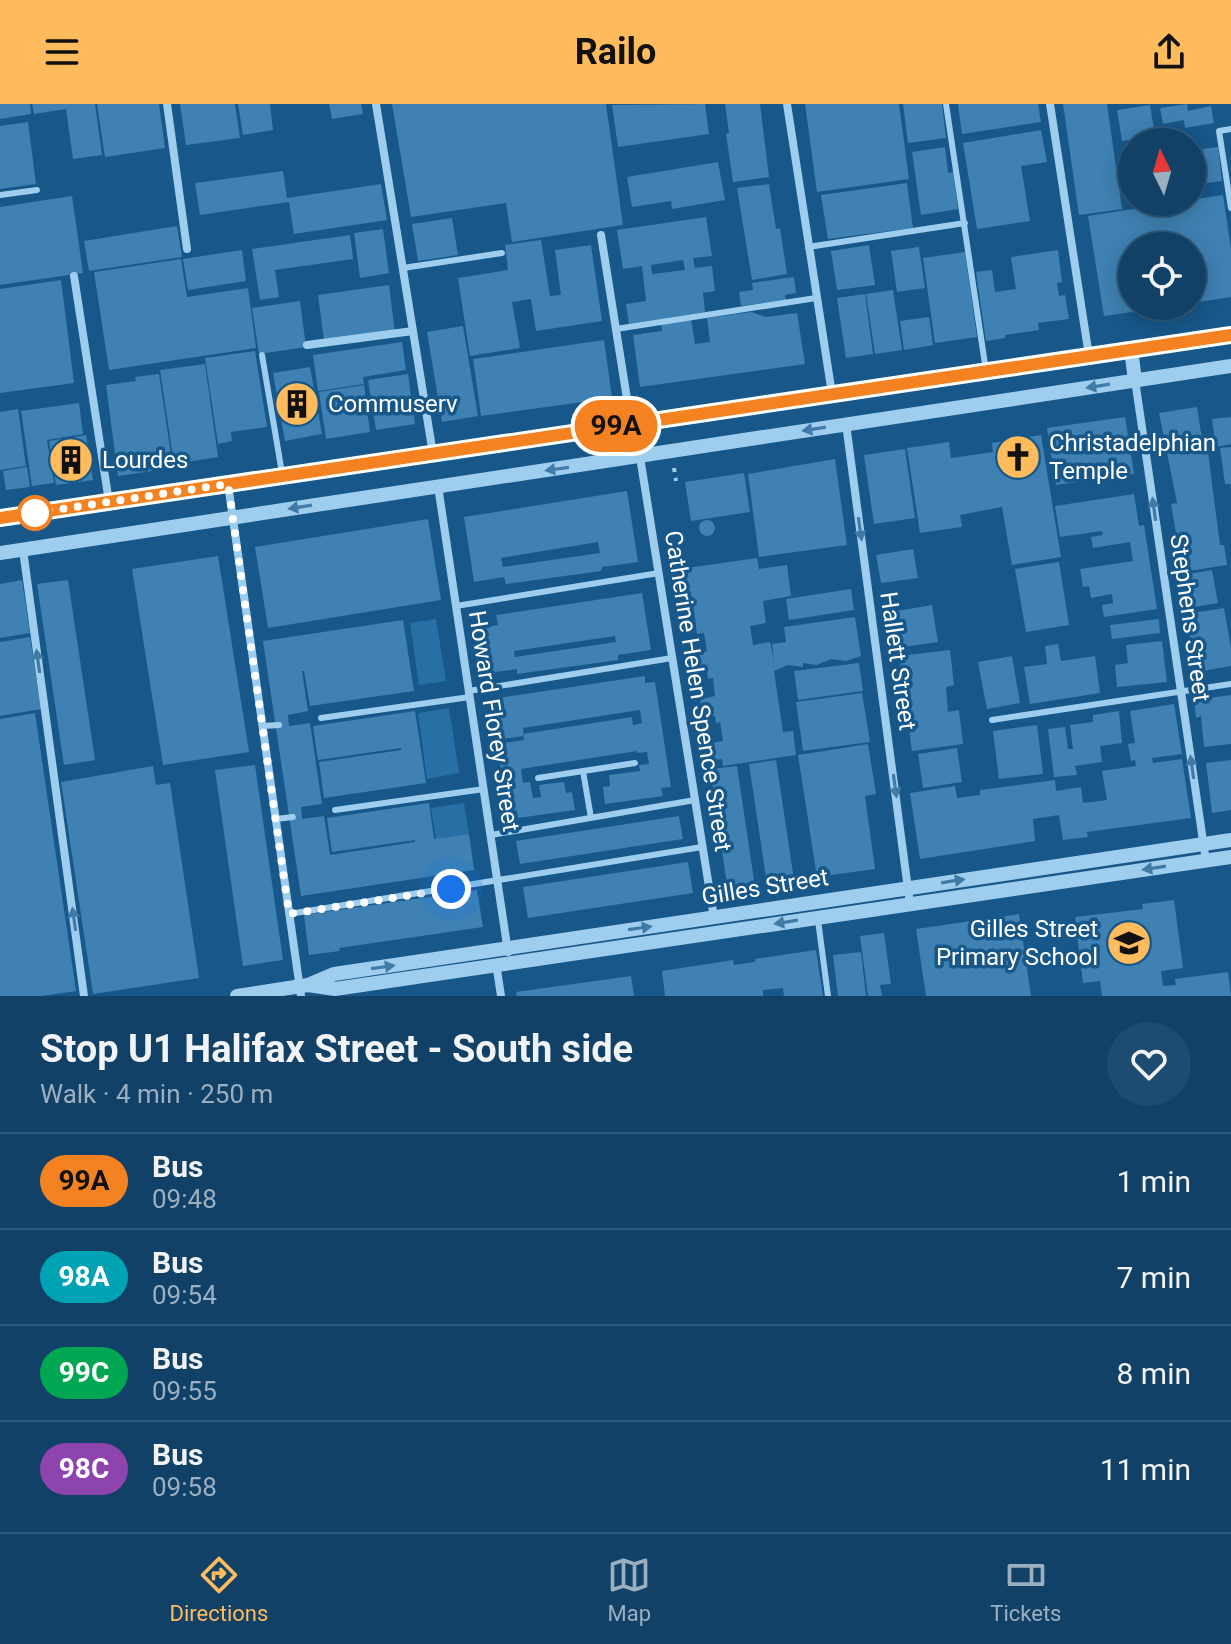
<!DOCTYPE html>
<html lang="en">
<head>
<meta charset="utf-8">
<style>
  body { margin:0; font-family:Roboto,sans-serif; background:#1e4c70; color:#f1f3f6; height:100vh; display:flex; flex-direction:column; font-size:30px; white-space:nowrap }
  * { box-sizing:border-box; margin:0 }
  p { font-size:26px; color:#9cafc0 }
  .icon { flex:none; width:44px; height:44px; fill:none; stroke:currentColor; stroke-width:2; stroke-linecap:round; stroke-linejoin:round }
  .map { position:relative; height:892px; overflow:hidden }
  .details { display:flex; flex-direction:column; background:#114167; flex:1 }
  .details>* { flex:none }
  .badge { padding:0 16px; border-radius:26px; font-size:28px; line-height:52px }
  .needle { width:52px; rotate:355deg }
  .buttons { position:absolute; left:1118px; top:24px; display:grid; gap:16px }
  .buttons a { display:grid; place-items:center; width:88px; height:88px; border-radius:50%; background:#114167; box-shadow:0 4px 20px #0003,0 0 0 2px #305a7b; font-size:40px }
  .you { position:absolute; width:40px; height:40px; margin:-20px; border:6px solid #fff; border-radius:50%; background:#1a73e8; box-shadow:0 0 0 12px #1a73e833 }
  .map>.badge { position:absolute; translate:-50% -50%; box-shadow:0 0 0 4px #fff }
  .round { display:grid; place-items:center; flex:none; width:84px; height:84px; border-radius:42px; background:#1e4c70 }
  .head { display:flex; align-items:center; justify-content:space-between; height:136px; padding:0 40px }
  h1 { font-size:38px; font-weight:700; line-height:60px }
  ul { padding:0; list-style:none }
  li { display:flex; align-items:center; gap:24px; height:96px; padding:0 40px; border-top:2px solid #305a7b }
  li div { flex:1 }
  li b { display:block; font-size:30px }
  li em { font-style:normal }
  li .badge { min-width:88px; font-weight:700; text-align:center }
  header { display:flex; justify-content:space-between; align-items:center; height:104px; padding:0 40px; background:#ffbb5c; color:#111; font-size:36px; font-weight:700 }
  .menu { display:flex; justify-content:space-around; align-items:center; height:112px; border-top:2px solid #305a7b; background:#114167; font-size:22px; color:#9cafc0 }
  .menu a { display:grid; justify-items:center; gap:4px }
  .menu .active { color:#ffbb5c }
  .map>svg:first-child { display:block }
</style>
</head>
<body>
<header><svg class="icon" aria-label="menu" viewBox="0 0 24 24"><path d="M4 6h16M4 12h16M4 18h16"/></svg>Railo<svg class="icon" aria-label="share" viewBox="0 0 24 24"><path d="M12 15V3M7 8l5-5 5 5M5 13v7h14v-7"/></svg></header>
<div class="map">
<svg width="1231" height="892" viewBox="0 0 1231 892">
  <rect width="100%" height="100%" fill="#175789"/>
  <path fill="#2670a6" d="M436,515L446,577L419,581L410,519Z
    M449,604L459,669L427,675L418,609Z
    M464,699L469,730L436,735L431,704Z"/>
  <path fill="#3f81b2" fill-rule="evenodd" d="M0,0H30L31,10L0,15Z
    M32,0H95L102,51L73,55L66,5L34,10Z
    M97,0H159L165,44L105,53Z
    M180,0H235L240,34L186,41Z
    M238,0H270L273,26L243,31Z
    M329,0H361L363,10L332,15Z
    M392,0H606L623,121L512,138L506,99L411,113Z
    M705,0L709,30L618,43L612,1Z
    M725,0H760L769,73L733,78L726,30L729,29Z
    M805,0H899L909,75L817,88Z
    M903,0H942L946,34L908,39Z
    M958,0H1038L1041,18L962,30Z
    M1063,0H1107L1122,105L1079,111Z
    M1187,0L1188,7L1211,2L1214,19L1185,24L1184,16L1163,20L1160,4Z
    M1150,1L1155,32L1122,37L1117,6Z
    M28,18L36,80L0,85V22Z
    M1041,26L1047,58L1021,62L1030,117L977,125L963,39Z
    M945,43L948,69L953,68L958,105L921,111L912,48Z
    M1218,43L1222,77L1207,79L1203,45Z
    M1132,55V93L1125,94L1119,56Z
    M718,58L725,96L672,105L671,97L632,103L627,73Z
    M283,67L287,94L381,80L387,116L294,130L289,98L200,111L195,79Z
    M907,79L913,124L828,135L821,91Z
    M769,80L776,125L780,124L787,170L752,176L737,84Z
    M1223,91L1231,145V193L1192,199V142H1132V202L1160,204L1104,212L1088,112Z
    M72,92L83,169L0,181V103Z
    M706,113L712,152L693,154L695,164L712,162L715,187L703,189L705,208L629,220L626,200L646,197L642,162L623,165L617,126ZM683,156L685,166L652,170L651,161Z
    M452,114L458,151L418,157L412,120Z
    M177,122L182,153L89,167L84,137Z
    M383,125L389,169L360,174L354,129Z
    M350,131L353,155L275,166L279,193L260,196L252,145Z
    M541,136L550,192L561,191L555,146L591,141L602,217L536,227L531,195L512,198L520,244L470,252L458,174L508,166L505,141Z
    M869,141L875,181L837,186L831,147Z
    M919,143L925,184L897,188L891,147Z
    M242,146L246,177L188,186L183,155Z
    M1058,146L1062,178L1057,179L1059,192L1065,191L1069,215L1038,219L1039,226L1005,231V234L986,237L976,168L992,166L995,188L1016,185L1011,153Z
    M965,148L977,233L935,239L923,154Z
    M181,155L187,193L248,184L256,244L109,266L94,168Z
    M794,173L796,189L785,191L786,196L741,202L739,188L753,186L752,179Z
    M61,176L74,279L0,289V185Z
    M389,181L395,228L324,237L318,191Z
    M893,186L902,246L875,250L866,190Z
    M865,190L873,250L846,254L837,194Z
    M300,197L306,243L259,250L252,204Z
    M751,208L766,213L797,209L805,260L640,283L633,231L662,227L661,219L691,215L695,240L710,238L707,214Z
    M929,213L933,241L904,246L900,217Z
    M463,222L478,312L442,318L427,228Z
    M604,236L612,294L481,312L473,255Z
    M402,238L406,266L363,273L364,280L318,287L313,251Z
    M255,247L267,323L231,328L232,337L218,340L205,254Z
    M205,260L218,353L174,360L160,266Z
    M310,263L322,330L285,337L273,269Z
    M159,270L173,364L118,372L106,281L136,277L135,273Z
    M408,270L415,320L376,326L368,276Z
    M364,281L370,328L326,335L319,288Z
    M79,299L83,330L47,336L54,379L32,382L21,307Z
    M1197,303L1204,348H1208L1220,441H1224L1227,461L1189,467L1186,446L1179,447L1171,400L1177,399L1159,309Z
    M18,305L26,362L0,366V308Z
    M1125,313L1134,370L1056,381L1047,324Z
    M1231,313V340L1216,343L1212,315Z
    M86,331L93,376L56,381L49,337Z
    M1041,331L1061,453L1012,461L1002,403L960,411L962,423L920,429L907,344L949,338L951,354L993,348L992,339Z
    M1231,343V380H1225L1220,344Z
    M905,345L915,414L874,420L864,351Z
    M835,355L847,441L759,453L748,370Z
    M27,363L30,383L6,386L3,367Z
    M744,369L750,408L691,417L685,378Z
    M627,387L638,458L602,463L601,467L506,480L504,473L474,478L464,413ZM598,438L600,449L503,463L501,454Z
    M1134,390L1139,422L1144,421L1157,505L1104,513L1102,501L1113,499L1112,490L1091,494L1089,482L1083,483L1080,465L1133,457L1130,438L1093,444L1091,433L1103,431L1102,427L1060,433L1055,402Z
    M428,415L441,496L268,524L255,443Z
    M699 424a8 8 0 1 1 16 0a8 8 0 1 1-16 0Z
    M913,445L918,474L881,479L876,451Z
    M218,452L249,648L163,661L132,465Z
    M757,454L759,465L787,461L791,492L763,497L766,519L750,522L753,541L770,538L774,557L772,540L786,538L784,523L855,513L861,552L846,557L831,555L817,561L803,559V563L788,561L774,567L783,628L793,627L796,651L723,662L722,655L709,657L706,640L723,637L720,618L716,619L715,612L702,613L700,595L715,592L713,574L708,575L707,568L695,570L692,550L707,547L704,529L697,530L692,492L684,494L680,465Z
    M1059,458L1069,521L1026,528L1015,465Z
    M1212,466L1218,499L1188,504L1182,471Z
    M22,476L30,529L0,534V480Z
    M68,476L95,656L64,661L37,480Z
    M851,485L854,506L789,516L786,495Z
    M642,489L651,546L618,551V556L517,570V565L489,569L482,524L498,521L496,511ZM615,532L616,538L515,553L514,547Z
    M932,501L938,538L903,543L897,507Z
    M1224,504L1231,544V562L1196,568L1186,510Z
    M1159,515L1160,529L1112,535L1110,521Z
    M403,516L414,587L310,602L304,567H302L308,607L288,611L289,622L310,619L322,700L301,703L302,715L324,712L330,751L415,738V736L332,748L327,714L429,699L434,735L469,730L474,766L301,792L263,537Z
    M30,533L41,605L0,612V538Z
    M1162,537L1167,578L1117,583L1115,561L1128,559L1126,541Z
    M1058,540L1061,557L1095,552L1100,589L1030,600L1024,563L1047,560L1045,542Z
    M950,546L954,581L946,583L948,608L959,606L963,640L912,647L899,552Z
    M1012,552L1020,599L987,605L978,558Z
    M859,559L863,587L798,596L794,567Z
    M645,572V579L655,578L666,650L671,683L661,684L663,692L605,700L603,683L610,682L609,671L640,667L639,661L649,660L647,648L637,649V647L521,665L523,679L530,678L533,694L541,693L539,681L564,678L566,689L572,688L575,706L518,714L517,706L507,708L497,640L524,636L523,630L632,613L633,621L642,619L641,613L640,606L523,624L524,632L496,636L491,595Z
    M862,589L870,638L803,647L796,598Z
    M1231,591V640L1204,643L1201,612L1196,614L1194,596Z
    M1174,600L1182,650L1152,654L1153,659L1182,655L1191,714L1087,728L1088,733L1063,736L1059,711L1033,715L1035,737L920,755L910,689L955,682L957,694L980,691V686L1055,676L1056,687L1081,683L1083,699L1107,696L1102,667L1136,662L1135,656L1131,657L1128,640L1135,639L1130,607Z
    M415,607L426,679L324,694L319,658L401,646V644L318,656L313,622Z
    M1119,607L1122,639L1100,642L1102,658L1075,662L1077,671L1054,673L1048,625L1065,623L1068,645H1073L1070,621L1093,618V611Z
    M35,609L76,887L42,892H0V615Z
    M1037,621L1043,670L999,675L993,627Z
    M868,640L876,690L865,692L875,765L817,773L798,651Z
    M957,644L962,678L923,684L918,650Z
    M776,656L794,776L767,780L749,660Z
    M1231,656V706L1212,709L1206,659Z
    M255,661L283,856L243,862L215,666Z
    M153,662L156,681L170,679L199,874L93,890L61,678Z
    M737,662L755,783L728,787L710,665Z
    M679,712L683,735L520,760L516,737Z
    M688,758L693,789L528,814L523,783Z
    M477,786L483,823L339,844L340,847L309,851L304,811Z
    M1174,796L1183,864L1161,867L1163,882L1176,881L1175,875L1228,868L1231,892H1102L1100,877L1083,879L1075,813L1143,805L1142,800Z
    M1019,810L1031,892H926L916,825Z
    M884,829L891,880L880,881L882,892H868L860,832Z
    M816,846L823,892H784L783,884L763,886V892H665L662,867L733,856L734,861L755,858V855Z
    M861,848L866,892H838L833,851Z
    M631,872L634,892H517L516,888Z"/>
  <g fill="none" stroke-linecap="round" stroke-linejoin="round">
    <path stroke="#9fcdee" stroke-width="4" stroke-dasharray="4 6" stroke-linecap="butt" d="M674,364L676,377"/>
    <path stroke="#9fcdee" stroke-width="6" d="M946,0L986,267
      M1231,25L1219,27L1231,104
      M0,91L37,86
      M808,143L965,119
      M403,164L502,149
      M616,225L816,194
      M262,251L282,369
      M456,502L659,469
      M469,587L672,554
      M321,614L470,593
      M992,616L1231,580
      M263,622L279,621
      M583,667L591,714
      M538,674L635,659
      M335,706L484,685
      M276,715L293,713
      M491,731L695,696
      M289,810L702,743
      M818,816L828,892"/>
    <path stroke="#9fcdee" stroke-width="8" d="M167,0L187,145
      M376,0L433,350
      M787,0L832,290
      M1050,0L1089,252
      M601,131L631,320
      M74,172L109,398
      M307,241L413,227
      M1135,276L1206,757
      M846,320L910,800
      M640,353L714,814
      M228,380L301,892
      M438,382L508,848
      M23,446L84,892
      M496,859L501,892"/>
    <path stroke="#9fcdee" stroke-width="14" d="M1131,246L1135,276
      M635,319L640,353
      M0,414L1231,230
      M0,449L1231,262
      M308,881L335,885L1231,753
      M237,892L308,881L334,870L1231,736"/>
  </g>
  <defs><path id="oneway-solid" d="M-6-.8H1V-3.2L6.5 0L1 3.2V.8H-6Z" transform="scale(2)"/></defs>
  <g fill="#407aa7">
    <use href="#oneway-solid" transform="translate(1098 282) rotate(171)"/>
    <use href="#oneway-solid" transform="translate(814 325) rotate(171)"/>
    <use href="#oneway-solid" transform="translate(557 365) rotate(172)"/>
    <use href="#oneway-solid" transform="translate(300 403) rotate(171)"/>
    <use href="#oneway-solid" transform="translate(1154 405) rotate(-98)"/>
    <use href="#oneway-solid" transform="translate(860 425) rotate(82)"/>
    <use href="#oneway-solid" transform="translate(38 557) rotate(-98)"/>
    <use href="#oneway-solid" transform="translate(1192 663) rotate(-98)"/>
    <use href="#oneway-solid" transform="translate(895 682) rotate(82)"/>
    <use href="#oneway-solid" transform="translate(1154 764) rotate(171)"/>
    <use href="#oneway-solid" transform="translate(953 777) rotate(-9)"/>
    <use href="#oneway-solid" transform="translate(74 815) rotate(-98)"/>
    <use href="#oneway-solid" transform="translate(786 818) rotate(171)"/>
    <use href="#oneway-solid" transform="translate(640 824) rotate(-8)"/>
    <use href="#oneway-solid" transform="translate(383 863) rotate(-8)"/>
  </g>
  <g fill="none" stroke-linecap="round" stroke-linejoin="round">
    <g stroke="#fff" stroke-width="18">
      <path id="line" d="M0,414L1231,231"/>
    </g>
    <use href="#line" stroke="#f58220" stroke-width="12"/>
    <path stroke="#fff" stroke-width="8" stroke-dasharray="0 14.4" d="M35,409L228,380L289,810L451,785"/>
  </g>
  <defs>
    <g id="building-disc" transform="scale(2.3)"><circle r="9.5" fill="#ffbb5c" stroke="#175789"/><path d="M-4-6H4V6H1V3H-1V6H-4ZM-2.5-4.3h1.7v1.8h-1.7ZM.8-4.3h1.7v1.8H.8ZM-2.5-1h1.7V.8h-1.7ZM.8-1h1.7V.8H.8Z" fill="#111"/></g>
    <g id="church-disc" transform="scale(2.3)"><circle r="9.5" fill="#ffbb5c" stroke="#175789"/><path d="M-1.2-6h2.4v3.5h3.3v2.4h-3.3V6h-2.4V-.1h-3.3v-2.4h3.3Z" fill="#111"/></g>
    <g id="school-disc" transform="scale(2.3)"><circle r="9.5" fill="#ffbb5c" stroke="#175789"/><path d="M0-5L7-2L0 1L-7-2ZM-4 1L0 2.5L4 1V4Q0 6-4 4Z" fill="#111"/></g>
  </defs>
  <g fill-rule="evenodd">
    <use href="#building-disc" x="297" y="300"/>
    <use href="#church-disc" x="1018" y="353"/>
    <use href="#building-disc" x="71" y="356"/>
    <use href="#school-disc" x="1129" y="839"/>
  </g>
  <circle fill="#fff" stroke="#f58220" stroke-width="4" cx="35" cy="409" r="16"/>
  <g text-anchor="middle" stroke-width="7" stroke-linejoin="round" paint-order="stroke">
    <g font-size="24" fill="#fff" stroke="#175789" text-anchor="start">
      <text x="328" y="308">Commuserv</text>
      <text x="1049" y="347">Christadelphian<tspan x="1049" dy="28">Temple</tspan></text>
      <text x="102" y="364">Lourdes</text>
      <text x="1098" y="833" text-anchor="end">Gilles Street<tspan x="1098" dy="28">Primary School</tspan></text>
    </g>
    <g font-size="24" fill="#fff" stroke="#175789">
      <text transform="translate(1190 514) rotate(82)" y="8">Stephens Street</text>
      <text transform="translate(898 557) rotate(82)" y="8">Hallett Street</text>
      <text transform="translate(698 587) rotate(81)" y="8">Catherine Helen Spence Street</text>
      <text transform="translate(494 617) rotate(81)" y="8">Howard Florey Street</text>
      <text transform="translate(765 783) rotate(-9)" y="8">Gilles Street</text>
    </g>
  </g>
</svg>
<div class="buttons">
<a><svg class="needle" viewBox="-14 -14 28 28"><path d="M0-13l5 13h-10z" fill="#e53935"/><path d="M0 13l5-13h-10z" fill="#9cafc0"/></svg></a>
<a><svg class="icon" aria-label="locate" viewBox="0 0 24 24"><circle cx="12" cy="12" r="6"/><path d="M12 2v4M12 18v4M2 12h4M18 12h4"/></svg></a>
</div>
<div class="you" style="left:451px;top:785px"></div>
<b class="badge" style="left:616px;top:322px;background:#f58220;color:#111">99A</b>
</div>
<section class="details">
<div class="head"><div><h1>Stop U1 Halifax Street - South side</h1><p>Walk · 4 min · 250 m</p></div><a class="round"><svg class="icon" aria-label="heart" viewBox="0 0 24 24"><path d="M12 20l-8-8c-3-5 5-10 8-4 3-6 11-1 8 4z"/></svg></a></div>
<ul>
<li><span class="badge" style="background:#f58220;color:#111">99A</span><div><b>Bus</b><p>09:48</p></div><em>1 min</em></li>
<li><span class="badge" style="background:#00a3b4;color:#fff">98A</span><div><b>Bus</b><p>09:54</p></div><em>7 min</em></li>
<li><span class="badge" style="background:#00a651;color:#fff">99C</span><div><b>Bus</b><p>09:55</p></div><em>8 min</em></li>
<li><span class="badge" style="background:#8e44ad;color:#fff">98C</span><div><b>Bus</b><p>09:58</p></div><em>11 min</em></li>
</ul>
</section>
<nav class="menu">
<a class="active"><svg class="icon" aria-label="directions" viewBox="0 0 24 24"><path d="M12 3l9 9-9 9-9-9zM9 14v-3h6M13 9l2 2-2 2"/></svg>Directions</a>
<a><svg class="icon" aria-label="map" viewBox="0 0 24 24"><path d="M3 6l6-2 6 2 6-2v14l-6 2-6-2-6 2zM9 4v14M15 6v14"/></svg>Map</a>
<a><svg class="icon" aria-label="tickets" viewBox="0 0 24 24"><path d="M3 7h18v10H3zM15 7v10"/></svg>Tickets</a>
</nav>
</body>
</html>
